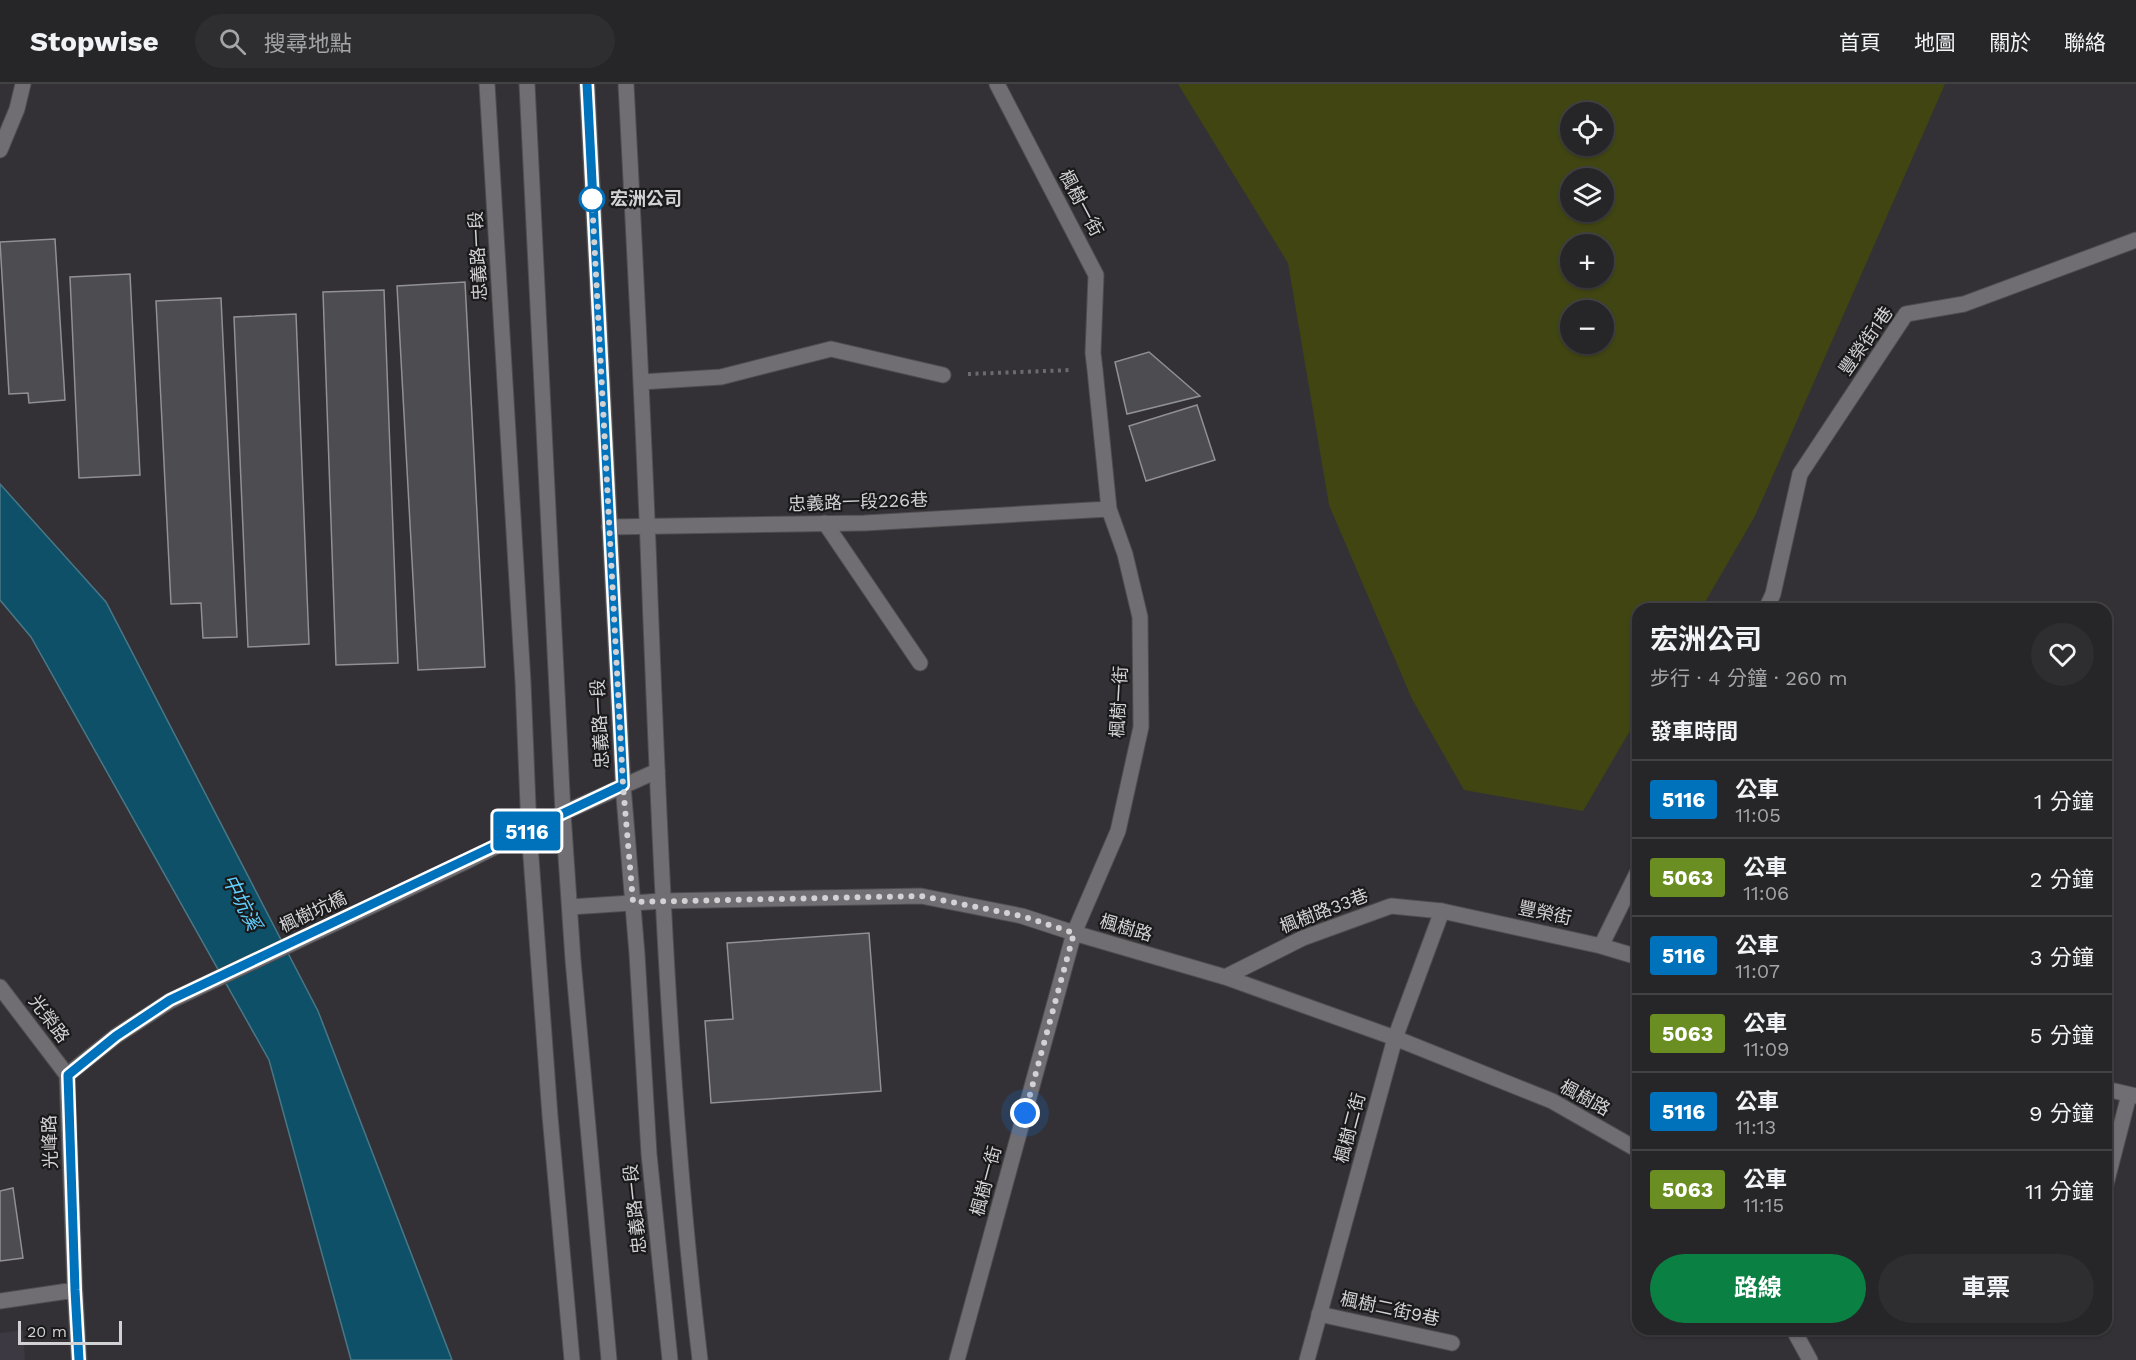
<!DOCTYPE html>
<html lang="zh-TW">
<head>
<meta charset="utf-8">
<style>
  body { margin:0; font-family:"Work Sans","Noto Sans TC",sans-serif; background:#2e2d30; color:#f1f3f6; height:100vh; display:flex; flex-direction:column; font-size:22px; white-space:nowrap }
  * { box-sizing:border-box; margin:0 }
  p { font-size:20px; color:#a4a5a8 }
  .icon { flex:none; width:33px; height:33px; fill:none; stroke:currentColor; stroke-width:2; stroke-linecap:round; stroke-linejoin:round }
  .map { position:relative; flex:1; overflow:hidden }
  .drawer { position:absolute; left:1632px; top:519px; width:480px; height:732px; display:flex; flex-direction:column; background:#262528; border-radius:18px; box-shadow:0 2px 4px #0004,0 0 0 2px #424245 }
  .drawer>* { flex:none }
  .badge { padding:0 12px; border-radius:4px; font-size:21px; line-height:39px }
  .controls { position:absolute; left:1560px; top:18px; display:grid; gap:12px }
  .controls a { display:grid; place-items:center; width:54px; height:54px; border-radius:50%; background:#262528; box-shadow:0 2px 4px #0004,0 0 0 2px #424245; font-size:30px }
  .scale { position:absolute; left:18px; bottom:15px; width:104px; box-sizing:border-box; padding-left:6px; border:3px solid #d2d1d3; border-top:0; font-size:16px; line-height:21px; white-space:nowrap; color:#d2d1d3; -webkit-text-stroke:4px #1a191b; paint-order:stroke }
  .you { position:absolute; width:30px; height:30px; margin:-15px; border:4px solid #fff; border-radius:50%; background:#1a73e8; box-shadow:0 0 0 9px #1a73e833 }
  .map>.badge { position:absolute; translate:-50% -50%; box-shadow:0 0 0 3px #fff }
  h2 { padding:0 18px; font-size:22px; line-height:54px }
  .round { display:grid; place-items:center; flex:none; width:63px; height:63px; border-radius:32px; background:#2e2d30 }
  .summary { display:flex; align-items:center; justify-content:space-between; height:102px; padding:0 18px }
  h1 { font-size:28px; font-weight:700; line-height:45px }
  .action { display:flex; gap:12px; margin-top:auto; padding:12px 18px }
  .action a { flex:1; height:69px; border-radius:36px; background:#0b8043; color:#fff; font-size:24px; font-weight:700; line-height:69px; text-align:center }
  .action a+a { background:#2e2d30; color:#f1f3f6 }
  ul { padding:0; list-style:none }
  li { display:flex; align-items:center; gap:18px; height:78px; padding:0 18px; border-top:2px solid #424245 }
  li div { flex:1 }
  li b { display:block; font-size:22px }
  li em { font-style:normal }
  li .badge { min-width:66px; font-weight:700; text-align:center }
  header { display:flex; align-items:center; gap:36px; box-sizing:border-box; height:84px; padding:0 30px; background:#262528; border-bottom:2px solid #424245 }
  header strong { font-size:28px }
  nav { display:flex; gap:33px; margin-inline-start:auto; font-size:21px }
  .search { width:420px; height:54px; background:#2e2d30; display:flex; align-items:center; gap:15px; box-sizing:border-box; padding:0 21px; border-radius:33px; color:#a4a5a8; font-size:22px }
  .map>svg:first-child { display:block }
</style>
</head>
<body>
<header>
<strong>Stopwise</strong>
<div class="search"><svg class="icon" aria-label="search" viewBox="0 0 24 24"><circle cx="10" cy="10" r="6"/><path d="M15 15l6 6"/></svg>搜尋地點</div>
<nav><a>首頁</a><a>地圖</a><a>關於</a><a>聯絡</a></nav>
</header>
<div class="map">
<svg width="2136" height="1276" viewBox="0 0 2136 1276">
  <rect width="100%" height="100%" fill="#333135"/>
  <path fill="#3d3942" d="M23,1246L25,1276H0V1249Z"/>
  <path fill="#414512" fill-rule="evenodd" d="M1178,0H1945L1755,432L1701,525H1638V633L1583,727L1464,706L1412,615L1329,421L1288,179ZM1570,28H1604V62H1570ZM1570,94H1604V128H1570ZM1570,160H1604V194H1570ZM1570,226H1604V260H1570Z"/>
  <path fill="#0e5067" stroke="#497787" stroke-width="1.5" d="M0,400L106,518L318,927L452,1276H351L269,976L31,553L0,516Z"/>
  <path fill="#4d4c50" stroke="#919094" stroke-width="1.5" d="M55,155L65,316L29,319L28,309L9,310L0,158Z
    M130,190L140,391L79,394L70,193Z
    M465,198L485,583L418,586L397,202Z
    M384,206L398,579L336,581L323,208Z
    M221,214L237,553L203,554L201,519L171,520L156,217Z
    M296,230L309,560L248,563L234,233Z
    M1149,268L1200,312L1127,330L1115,278Z
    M1197,321L1215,376L1146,397L1129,342Z
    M869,849L881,1007L711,1019L705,937L733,935L727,859Z
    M13,1104L23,1174L0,1177V1107Z"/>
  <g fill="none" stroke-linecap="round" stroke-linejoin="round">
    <g stroke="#4e4d4f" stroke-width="17">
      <path id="service" d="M487,0L523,598L529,746L550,1032L572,1276
        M626,0C635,171 644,342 650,513C660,768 670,1023 700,1276
        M641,298L721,293L831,265L943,291
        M825,439L920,579
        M1225,893L1303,854L1391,822L1442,827
        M2106,1100L2129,1011
        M1319,1230L1452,1259"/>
    </g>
    <g stroke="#4e4d4f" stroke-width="17">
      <path id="minor" d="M0,66L17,25L23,0
        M609,443L865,439L1109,425
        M1766,525L1773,510L1800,390L1906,230L1964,220L2136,156
        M570,823L662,817L921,812L1022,832L1074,849L1225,893L1395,954L1552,1017L1638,1066
        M1601,862L1638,787
        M0,903L67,991
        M2106,1005L2136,1012
        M0,1217L75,1206
        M1793,1245L1810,1276
        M79,1276L75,1206L67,991L116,952L170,917L465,778L563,729L657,687
        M957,1276L1074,849L1118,747L1141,643L1140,533L1125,470L1109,425L1095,286L1093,269L1096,191L997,0
        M1307,1276L1395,954L1442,827L1601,862L1638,873"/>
    </g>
    <g stroke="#4e4d4f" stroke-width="17">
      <path id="secondary" d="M527,0L563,729L573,876L609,1276
        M587,0L623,701L637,870L649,1070L670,1276"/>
    </g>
    <path stroke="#6c6a6d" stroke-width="4" stroke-dasharray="3 4.5" stroke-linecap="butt" d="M968,290L1071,286"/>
    <use href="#service" stroke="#706e72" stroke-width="15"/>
    <use href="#minor" stroke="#706e72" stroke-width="15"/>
    <use href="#secondary" stroke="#706e72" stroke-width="15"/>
  </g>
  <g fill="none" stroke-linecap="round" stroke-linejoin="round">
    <g stroke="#fff" stroke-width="14">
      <path id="line" d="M79,1276L75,1206L68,991L116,952L170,916L623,701L587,0"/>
    </g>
    <use href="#line" stroke="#0072bc" stroke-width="9"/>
    <path stroke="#d2d1d3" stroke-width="6" stroke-dasharray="0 10.8" d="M592,115L623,701L633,818L921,812L1022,832L1074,849L1025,1029"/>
  </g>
  <circle fill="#fff" stroke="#0072bc" stroke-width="3" cx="592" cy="115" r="12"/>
  <g text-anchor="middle" stroke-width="4.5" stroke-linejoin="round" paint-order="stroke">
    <g font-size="18" font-weight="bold" fill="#d2d1d3" stroke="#1a191b" text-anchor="start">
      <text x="610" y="121">宏洲公司</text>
    </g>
    <g font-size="18" fill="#d2d1d3" stroke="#1a191b">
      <text transform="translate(1081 119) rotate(62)" y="6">楓樹一街</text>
      <text transform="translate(478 172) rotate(-93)" y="6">忠義路一段</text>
      <text transform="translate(1866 257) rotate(-55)" y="6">豐榮街1巷</text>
      <text transform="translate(858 418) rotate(-2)" y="6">忠義路一段226巷</text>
      <text transform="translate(1119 618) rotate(-87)" y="6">楓樹一街</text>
      <text transform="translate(600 640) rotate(-93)" y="6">忠義路一段</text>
      <text transform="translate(1324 827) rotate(-21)" y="6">楓樹路33巷</text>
      <text transform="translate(313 828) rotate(-25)" y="6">楓樹坑橋</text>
      <text transform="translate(1545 829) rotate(12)" y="6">豐榮街</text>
      <text transform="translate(1126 844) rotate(16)" y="6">楓樹路</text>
      <text transform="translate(49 935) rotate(53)" y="6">光榮路</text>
      <text transform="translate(1585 1014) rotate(29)" y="6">楓樹路</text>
      <text transform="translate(1350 1044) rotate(-75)" y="6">楓樹二街</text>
      <text transform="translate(50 1058) rotate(-92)" y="6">光峰路</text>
      <text transform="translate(986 1097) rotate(-75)" y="6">楓樹一街</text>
      <text transform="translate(635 1125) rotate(-96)" y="6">忠義路一段</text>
      <text transform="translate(1390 1225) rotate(12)" y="6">楓樹二街9巷</text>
    </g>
    <g font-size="20" font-style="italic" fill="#60d0fe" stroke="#1a191b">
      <text transform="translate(242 818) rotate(63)" y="7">中坑溪</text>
    </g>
  </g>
</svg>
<div class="controls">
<a><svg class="icon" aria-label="locate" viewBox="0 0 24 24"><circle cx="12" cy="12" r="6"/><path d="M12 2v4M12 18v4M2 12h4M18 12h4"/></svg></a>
<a><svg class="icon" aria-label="layers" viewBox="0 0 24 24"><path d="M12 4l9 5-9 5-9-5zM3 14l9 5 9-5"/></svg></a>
<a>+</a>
<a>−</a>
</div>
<div class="scale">20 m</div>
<div class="you" style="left:1025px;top:1029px"></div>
<b class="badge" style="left:527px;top:747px;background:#0072bc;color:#fff">5116</b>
<section class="drawer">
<div class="summary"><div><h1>宏洲公司</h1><p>步行 · 4 分鐘 · 260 m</p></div><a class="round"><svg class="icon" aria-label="heart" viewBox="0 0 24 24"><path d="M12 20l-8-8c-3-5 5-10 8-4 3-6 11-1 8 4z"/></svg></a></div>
<h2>發車時間</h2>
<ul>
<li><span class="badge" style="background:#0072bc;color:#fff">5116</span><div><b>公車</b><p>11:05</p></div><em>1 分鐘</em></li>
<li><span class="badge" style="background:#6b8e23;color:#fff">5063</span><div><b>公車</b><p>11:06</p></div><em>2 分鐘</em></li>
<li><span class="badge" style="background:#0072bc;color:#fff">5116</span><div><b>公車</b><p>11:07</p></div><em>3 分鐘</em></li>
<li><span class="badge" style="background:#6b8e23;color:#fff">5063</span><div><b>公車</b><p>11:09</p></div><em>5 分鐘</em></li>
<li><span class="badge" style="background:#0072bc;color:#fff">5116</span><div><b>公車</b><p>11:13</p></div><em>9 分鐘</em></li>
<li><span class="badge" style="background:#6b8e23;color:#fff">5063</span><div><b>公車</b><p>11:15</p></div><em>11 分鐘</em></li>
</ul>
<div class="action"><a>路線</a><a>車票</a></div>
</section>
</div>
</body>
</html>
